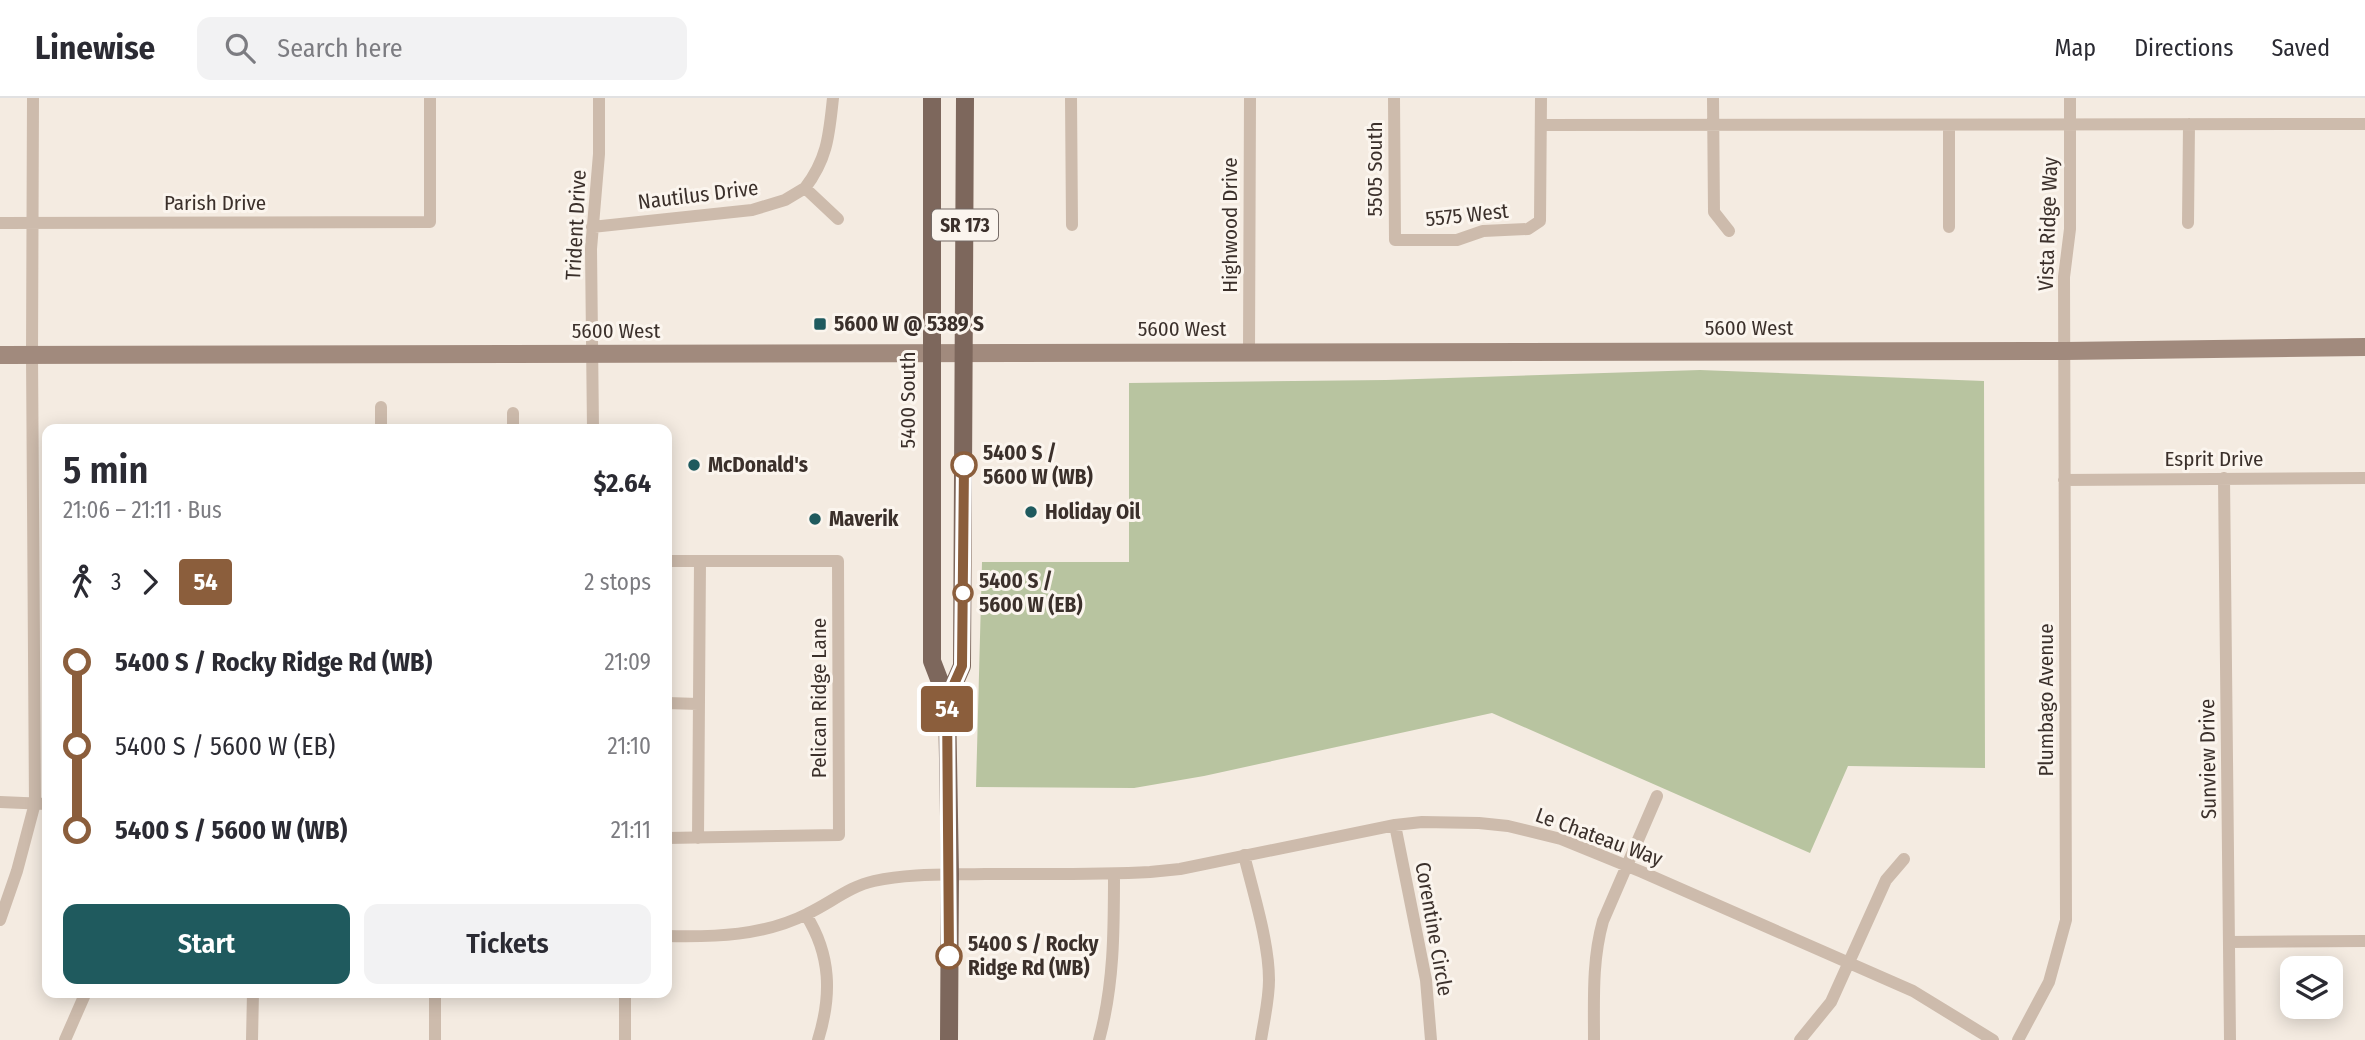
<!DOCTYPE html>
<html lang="en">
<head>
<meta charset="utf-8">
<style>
  body { margin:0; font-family:"Fira Sans Condensed",sans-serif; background:#f2f2f3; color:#2b2b33; height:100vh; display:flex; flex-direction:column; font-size:26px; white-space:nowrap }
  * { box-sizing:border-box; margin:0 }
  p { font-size:23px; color:#7c7c81 }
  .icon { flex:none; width:38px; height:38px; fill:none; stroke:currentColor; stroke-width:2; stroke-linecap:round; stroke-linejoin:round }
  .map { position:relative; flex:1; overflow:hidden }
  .side { position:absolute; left:42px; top:326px; width:630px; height:574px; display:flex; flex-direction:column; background:#fff; border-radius:14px; box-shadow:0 4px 18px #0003 }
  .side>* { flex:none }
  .badge { padding:0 14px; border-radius:5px; font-size:24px; line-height:46px }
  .buttons { position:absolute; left:2280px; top:858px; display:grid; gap:14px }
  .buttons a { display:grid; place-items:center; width:63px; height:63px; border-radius:14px; background:#fff; box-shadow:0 4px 18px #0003; font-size:35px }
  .map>.badge { position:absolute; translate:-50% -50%; box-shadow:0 0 0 4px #fff }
  .legs { display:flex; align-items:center; gap:10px; height:77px; padding:0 21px; font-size:23px }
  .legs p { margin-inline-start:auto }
  .headline { display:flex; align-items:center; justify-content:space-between; height:119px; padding:0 21px }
  h1 { font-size:38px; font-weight:600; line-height:52px }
  .action { display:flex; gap:14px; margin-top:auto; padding:14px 21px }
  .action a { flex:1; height:80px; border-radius:14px; background:#1f5a5e; color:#fff; font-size:28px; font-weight:600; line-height:80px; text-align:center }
  .action a+a { background:#f2f2f3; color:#2b2b33 }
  ul { padding:0 21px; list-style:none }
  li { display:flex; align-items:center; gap:24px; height:84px; font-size:26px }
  li i { display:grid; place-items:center; width:10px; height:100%; margin:0 9px; background:currentColor }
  li i::after { content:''; width:18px; height:18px; margin:-9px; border:5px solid; border-radius:50%; background:#fff }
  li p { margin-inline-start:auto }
  li:first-child i { background:linear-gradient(#0000 50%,currentColor 0) }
  li:last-child i { background:linear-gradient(currentColor 50%,#0000 0) }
  header { display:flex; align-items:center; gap:42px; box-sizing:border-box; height:98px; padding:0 35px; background:#fff; border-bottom:2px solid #e1e1e2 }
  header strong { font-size:33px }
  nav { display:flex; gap:38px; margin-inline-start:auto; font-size:24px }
  .search { width:490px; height:63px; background:#f2f2f3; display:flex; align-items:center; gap:18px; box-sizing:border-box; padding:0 24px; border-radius:14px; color:#7c7c81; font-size:26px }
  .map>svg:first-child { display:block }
</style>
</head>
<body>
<header>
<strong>Linewise</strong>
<div class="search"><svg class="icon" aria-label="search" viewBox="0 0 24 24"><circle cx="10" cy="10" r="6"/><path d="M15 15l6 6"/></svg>Search here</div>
<nav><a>Map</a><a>Directions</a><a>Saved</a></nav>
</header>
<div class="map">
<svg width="2365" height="942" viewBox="0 0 2365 942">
  <rect width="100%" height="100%" fill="#f4ebe1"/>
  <path fill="#b8c4a0" d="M1700,272L1984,283L1985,670L1848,668L1810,755L1492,615L1204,678L1134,690L976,689L982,464H1129V285L1386,282Z"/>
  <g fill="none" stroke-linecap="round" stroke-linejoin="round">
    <path stroke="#cdbbac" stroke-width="12" d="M833,0C829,36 828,60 805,90L838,121
      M1071,0L1072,127
      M1394,0L1395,142H1457L1483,133L1528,131L1540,123L1541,0
      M1713,0L1714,114L1729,133
      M1542,27L2365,26
      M1949,27V129
      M0,125L430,124V0
      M2188,125L2189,26
      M592,129L752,112L785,102L805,90
      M1249,254L1250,0
      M381,309V331
      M513,315V331
      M593,331L591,151L599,56V0
      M2224,380L2230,942
      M2064,382L2365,380
      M667,463H838L839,737L667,740
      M667,605L698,606
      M0,704L47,706
      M1395,727L1426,882L1431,942
      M698,740L700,464
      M1244,757C1253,794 1269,844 1269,882C1269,902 1264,922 1261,942
      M806,817C831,857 832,897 818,942
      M0,822L17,773L35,705L32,257L33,0
      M667,838C715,839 763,838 807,816C829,806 850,788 874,783C910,775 948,777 985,776C1040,776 1095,777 1150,774L1180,771L1395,727L1422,724L1479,725L1508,728L1561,741L1642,774L1913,893L1993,942
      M2230,844L2365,843
      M65,942L86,894
      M252,942L253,894
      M435,942V894
      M625,942V894
      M1099,942C1114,887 1114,833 1114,776
      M1594,942C1594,901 1592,862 1603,823L1657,698
      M1800,942L1831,904L1886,782L1904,761
      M2018,942L2049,884L2066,822L2064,179L2070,131V0"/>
    <path stroke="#a18a7d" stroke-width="18" d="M0,257L2065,253L2365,249"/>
    <path stroke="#7d675c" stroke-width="18" d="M932,0V563L947,602L950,776L949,942
      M947,602L962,568L965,0"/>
  </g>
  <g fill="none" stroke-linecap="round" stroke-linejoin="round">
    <g stroke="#fff" stroke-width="16">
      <path id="line-1" d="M949,858L947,602L962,568L964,367"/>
    </g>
    <use href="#line-1" stroke="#8b5e3c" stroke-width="10"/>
  </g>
  <g fill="#1f5a5e" stroke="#fbf5ee" stroke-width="2.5">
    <rect x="813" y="219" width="14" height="14" rx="3.5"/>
    <circle cx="694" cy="367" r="7"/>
    <circle cx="1031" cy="414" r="7"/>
    <circle cx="815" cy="421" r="7"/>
  </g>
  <g fill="#fff" stroke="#8b5e3c" stroke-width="3.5">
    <circle cx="964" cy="367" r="12"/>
    <circle cx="963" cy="495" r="9"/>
    <circle cx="949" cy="858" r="12"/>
  </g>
  <g text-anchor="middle" stroke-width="6" stroke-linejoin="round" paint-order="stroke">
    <rect fill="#fbf5ee" stroke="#756b66" stroke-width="2" x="932" y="111.5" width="66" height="31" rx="5"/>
    <g font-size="19" font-weight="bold" fill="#3b302b">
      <text x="965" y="134">SR 173</text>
    </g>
    <g font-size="21" fill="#3b302b" stroke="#fbf5ee">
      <text transform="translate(1375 71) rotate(-90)" y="7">5505 South</text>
      <text transform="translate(698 97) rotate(-7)" y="7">Nautilus Drive</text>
      <text x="215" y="112">Parish Drive</text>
      <text transform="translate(1467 117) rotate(-6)" y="7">5575 West</text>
      <text transform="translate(2048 126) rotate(-88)" y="7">Vista Ridge Way</text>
      <text transform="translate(576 127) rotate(-87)" y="7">Trident Drive</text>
      <text transform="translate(1230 127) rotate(-90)" y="7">Highwood Drive</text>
      <text x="1749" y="237">5600 West</text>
      <text x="1182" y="238">5600 West</text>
      <text x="616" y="240">5600 West</text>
      <text transform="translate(908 302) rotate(-90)" y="7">5400 South</text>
      <text x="2214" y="368">Esprit Drive</text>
      <text transform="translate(819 600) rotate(-90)" y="7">Pelican Ridge Lane</text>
      <text transform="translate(2046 602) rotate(-90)" y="7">Plumbago Avenue</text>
      <text transform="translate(2208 661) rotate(-91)" y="7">Sunview Drive</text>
      <text transform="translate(1599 739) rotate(20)" y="7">Le Chateau Way</text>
      <text transform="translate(1434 831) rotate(80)" y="7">Corentine Circle</text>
    </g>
    <g font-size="21" font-weight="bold" fill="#3b302b" stroke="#fbf5ee" text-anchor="start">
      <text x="834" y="233">5600 W @ 5389 S</text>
      <text x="708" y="374">McDonald's</text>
      <text x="1045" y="421">Holiday Oil</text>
      <text x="829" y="428">Maverik</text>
    </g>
    <g font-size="21" font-weight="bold" fill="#3b302b" stroke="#fbf5ee" text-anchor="start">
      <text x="983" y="362">5400 S /<tspan x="983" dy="24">5600 W (WB)</tspan></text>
      <text x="979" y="490">5400 S /<tspan x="979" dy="24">5600 W (EB)</tspan></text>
      <text x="968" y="853">5400 S / Rocky<tspan x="968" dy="24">Ridge Rd (WB)</tspan></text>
    </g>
  </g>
</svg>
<div class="buttons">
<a><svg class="icon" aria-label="layers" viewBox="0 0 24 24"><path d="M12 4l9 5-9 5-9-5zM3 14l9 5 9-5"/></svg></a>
</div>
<b class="badge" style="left:947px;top:611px;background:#8b5e3c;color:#fff">54</b>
<section class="side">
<div class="headline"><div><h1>5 min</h1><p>21:06 – 21:11 · Bus</p></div><b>$2.64</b></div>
<div class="legs"><svg class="icon" aria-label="walk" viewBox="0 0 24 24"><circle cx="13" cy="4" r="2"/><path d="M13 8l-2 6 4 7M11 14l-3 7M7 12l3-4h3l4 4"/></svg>3<svg class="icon" aria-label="forward" viewBox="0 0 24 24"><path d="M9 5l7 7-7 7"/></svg><b class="badge" style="background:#8b5e3c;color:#fff">54</b><p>2 stops</p></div>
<ul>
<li><i style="color:#8b5e3c"></i><b>5400 S / Rocky Ridge Rd (WB)</b><p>21:09</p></li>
<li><i style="color:#8b5e3c"></i><span>5400 S / 5600 W (EB)</span><p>21:10</p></li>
<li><i style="color:#8b5e3c"></i><b>5400 S / 5600 W (WB)</b><p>21:11</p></li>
</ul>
<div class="action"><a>Start</a><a>Tickets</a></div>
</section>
</div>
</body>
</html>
